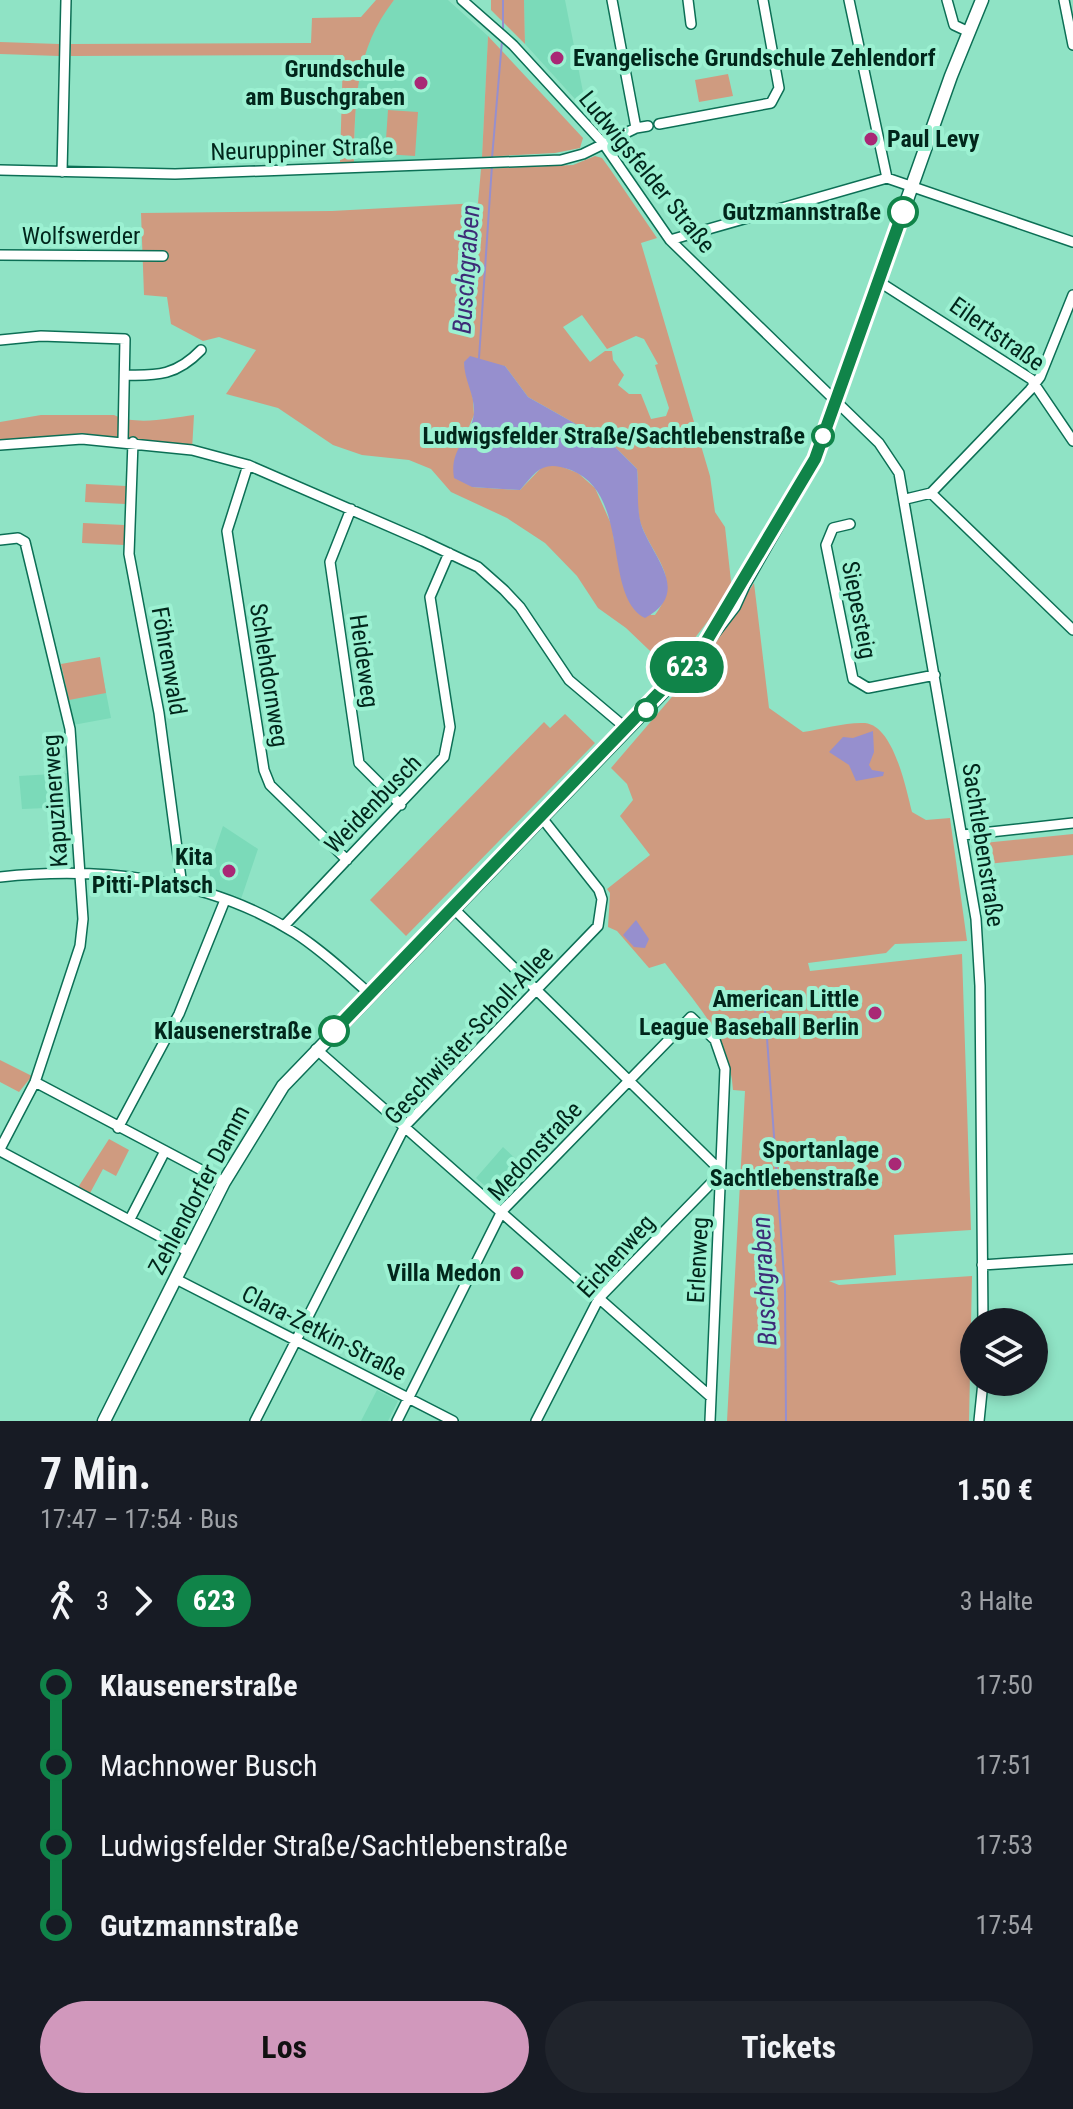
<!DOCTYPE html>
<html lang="de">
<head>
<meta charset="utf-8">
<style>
  body { margin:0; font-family:"Roboto Condensed",sans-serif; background:#20242c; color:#f1f3f6; height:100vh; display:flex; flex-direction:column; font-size:30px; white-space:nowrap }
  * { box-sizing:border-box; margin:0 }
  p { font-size:26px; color:#9ea1a6 }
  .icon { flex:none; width:44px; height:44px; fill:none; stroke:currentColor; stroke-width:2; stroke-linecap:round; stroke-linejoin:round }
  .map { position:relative; height:1421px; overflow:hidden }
  .details { display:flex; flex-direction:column; background:#171b24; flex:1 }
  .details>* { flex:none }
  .badge { padding:0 16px; border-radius:26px; font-size:28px; line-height:52px }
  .tools { position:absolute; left:960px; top:1308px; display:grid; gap:16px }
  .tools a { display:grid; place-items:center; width:88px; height:88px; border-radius:50%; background:#171b24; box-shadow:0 4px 12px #0003; font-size:40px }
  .map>.badge { position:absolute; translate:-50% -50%; box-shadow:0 0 0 4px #fff }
  .legs { display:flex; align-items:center; gap:12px; height:88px; padding:0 40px; font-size:26px }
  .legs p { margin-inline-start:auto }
  .head { display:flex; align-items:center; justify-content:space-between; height:136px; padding:0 40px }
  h1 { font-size:44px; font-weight:700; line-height:60px }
  .primary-button { display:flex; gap:16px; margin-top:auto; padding:16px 40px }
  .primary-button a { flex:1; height:92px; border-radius:48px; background:#d198bc; color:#111; font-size:32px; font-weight:700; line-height:92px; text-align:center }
  .primary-button a+a { background:#20242c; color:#f1f3f6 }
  ul { padding:0 40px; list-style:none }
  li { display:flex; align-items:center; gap:28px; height:80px; font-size:30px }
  li i { display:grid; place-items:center; width:12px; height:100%; margin:0 10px; background:currentColor }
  li i::after { content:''; width:20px; height:20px; margin:-10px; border:6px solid; border-radius:50%; background:#171b24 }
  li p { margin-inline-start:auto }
  li:first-child i { background:linear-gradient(#0000 50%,currentColor 0) }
  li:last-child i { background:linear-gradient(currentColor 50%,#0000 0) }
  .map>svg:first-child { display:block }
</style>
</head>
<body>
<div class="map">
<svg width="1073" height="1421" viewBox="0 0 1073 1421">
  <rect width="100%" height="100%" fill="#8fe3c5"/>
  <path fill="#7bdab9" d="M394,0H448L488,36L482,157L354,162L356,89L362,55L378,19Z
    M524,0H565L583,92L580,99H575L525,44Z
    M103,677L111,718L73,725L66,684Z
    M69,773L71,807L22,809L19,776Z
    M223,826L258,849L241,899L203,885Z
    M503,1147L530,1172L502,1201L476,1178Z
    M377,1390L398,1401L388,1421H361Z"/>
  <path fill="#cf9b80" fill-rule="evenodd" d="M376,0H394C355,50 355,101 354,162H340L343,55L71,56V44L311,43L312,18L361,17Z
    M491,0H524L525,44L491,10Z
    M488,36L583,138L580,148L555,153L482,157Z
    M0,42L59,44V56L0,54Z
    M728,74L733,96L699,102L695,80Z
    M388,110L418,112L415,156L385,154Z
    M595,156L602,158L610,169L657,238L641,243L710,476L715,512L725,527L732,590L670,670L626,628L598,608L577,576L545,543L507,518L451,492L431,469L409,460L362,455L333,445L278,408L226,394L256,350L219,337L203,341L171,324L167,297L144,295L141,213L332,211L478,203L481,169L573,165ZM582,315L607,349L636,336L644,339L658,364L655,365L669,408L666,416L651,419L641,394H629L618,385L624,375L613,360L612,351H605L590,362L563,327ZM464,362L505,366L528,397L613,445L637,469C639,487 635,511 642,527C656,561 682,579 655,615H651L614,540L612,526L595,488L578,473L555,464L542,467L520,490L472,487L465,436L474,415L473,399Z
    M41,415H114C137,426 170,418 194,415L192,450L133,442L0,445V422Z
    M86,484L126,486L125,504L85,502Z
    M83,523L124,525V545L82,543Z
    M754,583L769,708L803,732C822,729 846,722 865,723C894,726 906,789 912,812L926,820L950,818L967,941L895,944L886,953L808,963L810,971L962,954L971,1230L894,1235L896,1275L829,1281L839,1285L972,1276L969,1421H727L745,1091L733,1090C730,1037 695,1003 665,963L649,968L617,931L608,927L610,893L607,889L650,855L620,816L633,800L627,784L611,768L707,656Z
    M100,657L106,693L69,700L61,664Z
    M565,714L595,743L406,936L370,900L544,722L550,728Z
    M1073,834V855L978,865L974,844Z
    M0,1060L32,1076L19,1092L0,1082Z
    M109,1139L129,1150L116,1176L103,1169L89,1195L77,1189Z
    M187,1214L191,1217L167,1265L158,1261L153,1268L150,1266L163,1241L171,1245Z"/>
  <path fill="#968fce" d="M470,356L505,366L528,397L613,445L637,469C639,487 636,511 642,527C655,560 691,593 645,618C602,596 632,494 571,470C543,460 538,469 520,490L472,487L454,478C449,448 471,439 474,413C475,395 464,380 464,362Z
    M873,731L874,752L869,765L872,770L884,772L883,776L856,781L849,765L829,752L843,737L853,738Z
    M636,920L649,939L645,948L634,947L623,935Z"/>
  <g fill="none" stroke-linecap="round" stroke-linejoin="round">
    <path stroke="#968fce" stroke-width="2" d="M503,31V0
      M492,158L502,41
      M479,358L492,165
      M764,996L785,1290L786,1421"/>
    <g stroke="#0c6f55" stroke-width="12">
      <path id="minor" d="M462,0L513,45L603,143L670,240L879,443L899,473L976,919L980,986L983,1322
        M612,0L636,128L648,126
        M688,0L691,24
        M849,0L887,178
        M947,0L954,25L969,32
        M1064,0L1073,45
        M659,124L771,103L779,88L763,0
        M0,170L175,174L561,160L583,154L636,128
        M62,172L66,0
        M670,240L887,178L1073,242
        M0,255L163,256
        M878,281L1031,379L1073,441
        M0,340L41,336L125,339L123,441
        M125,375C158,376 177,375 201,350
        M133,442L129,554L159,713L182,886
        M0,445L82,439L192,450L248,465L423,541L478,567L504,590L520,607L569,680L627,729
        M248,465L227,531L264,770L270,785L347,860
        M931,493L1073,630
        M906,499L931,493L1030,390L1040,377L1073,295
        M351,509L330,562L359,763L401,805
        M850,524L833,528L826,545L853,679L868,688L935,675
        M0,540L18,538L25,542L70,729L83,919L80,946L35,1082L0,1149
        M963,835L1073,823
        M0,877C101,866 208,878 295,933C323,951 347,974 371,995
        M453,908L722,1172L599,1298L536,1421
        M284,926L444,757L450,727L430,597L449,553
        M316,1049L711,1397
        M35,1082L224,1182
        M118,1128L179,1014L225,900
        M0,1151L189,1252
        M130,1219L164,1153
        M982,1265L1073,1259
        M176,1279L453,1421
        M255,1421L405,1126L598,926L602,899L599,890L542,818
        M397,1421L502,1211L691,1017L715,1040L725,1069L710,1421
        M979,1421L983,1382"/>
    </g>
    <g stroke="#0c6f55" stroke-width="15">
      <path id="major" d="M104,1421L224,1182L283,1086L688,666L734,606L744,584L815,459L951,76L982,0"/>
    </g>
    <use href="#minor" stroke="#fff" stroke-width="9"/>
    <use href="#major" stroke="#fff" stroke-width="12"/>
  </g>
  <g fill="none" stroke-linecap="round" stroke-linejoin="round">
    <g stroke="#fff" stroke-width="18">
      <path id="line-1" d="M334,1031L703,647L815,459L903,212"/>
    </g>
    <use href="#line-1" stroke="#108449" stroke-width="12"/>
  </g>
  <g fill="#a92875" stroke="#9cf1d2" stroke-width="3">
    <circle cx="557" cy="58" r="8"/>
    <circle cx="421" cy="83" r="8"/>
    <circle cx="871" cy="139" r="8"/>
    <circle cx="229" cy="871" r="8"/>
    <circle cx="875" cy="1013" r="8"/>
    <circle cx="895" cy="1164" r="8"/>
    <circle cx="517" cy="1273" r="8"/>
  </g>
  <g fill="#fff" stroke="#108449" stroke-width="4">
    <circle cx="903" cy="212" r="14"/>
    <circle cx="823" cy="436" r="10"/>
    <circle cx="646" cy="710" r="10"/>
    <circle cx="334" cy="1031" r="14"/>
  </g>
  <g text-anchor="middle" stroke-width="8" stroke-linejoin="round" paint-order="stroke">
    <g font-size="24" font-weight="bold" fill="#01261b" stroke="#9cf1d2" text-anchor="end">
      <text x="573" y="66" text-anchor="start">Evangelische Grundschule Zehlendorf</text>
      <text x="405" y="77">Grundschule<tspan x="405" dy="28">am Buschgraben</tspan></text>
      <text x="887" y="147" text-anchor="start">Paul Levy</text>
      <text x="213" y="865">Kita<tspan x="213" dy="28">Pitti-Platsch</tspan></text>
      <text x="859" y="1007">American Little<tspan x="859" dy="28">League Baseball Berlin</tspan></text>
      <text x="879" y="1158">Sportanlage<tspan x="879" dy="28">Sachtlebenstraße</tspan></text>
      <text x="501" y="1281">Villa Medon</text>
    </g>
    <g font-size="24" fill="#01261b" stroke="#9cf1d2">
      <text transform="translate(302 149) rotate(-2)" y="8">Neuruppiner Straße</text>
      <text transform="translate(647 172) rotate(51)" y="8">Ludwigsfelder Straße</text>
      <text x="81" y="244">Wolfswerder</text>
      <text transform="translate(997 334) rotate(35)" y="8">Eilertstraße</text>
      <text transform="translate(859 610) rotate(79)" y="8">Siepesteig</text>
      <text transform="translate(169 661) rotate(80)" y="8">Föhrenwald</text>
      <text transform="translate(364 661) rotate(82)" y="8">Heideweg</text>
      <text transform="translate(269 675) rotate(81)" y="8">Schlehdornweg</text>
      <text transform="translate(55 801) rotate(-94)" y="8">Kapuzinerweg</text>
      <text transform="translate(373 804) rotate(-46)" y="8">Weidenbusch</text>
      <text transform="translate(983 845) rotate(81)" y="8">Sachtlebenstraße</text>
      <text transform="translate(469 1035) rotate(-47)" y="8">Geschwister-Scholl-Allee</text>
      <text transform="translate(535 1151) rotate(-47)" y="8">Medonstraße</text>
      <text transform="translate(199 1190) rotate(-62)" y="8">Zehlendorfer Damm</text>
      <text transform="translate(616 1256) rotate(-48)" y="8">Eichenweg</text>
      <text transform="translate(698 1260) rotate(-87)" y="8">Erlenweg</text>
      <text transform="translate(324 1333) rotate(27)" y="8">Clara-Zetkin-Straße</text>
    </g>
    <g font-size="24" font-weight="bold" fill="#01261b" stroke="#9cf1d2" text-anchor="end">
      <text x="881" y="220">Gutzmannstraße</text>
      <text x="805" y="444">Ludwigsfelder Straße/Sachtlebenstraße</text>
      <text x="312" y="1039">Klausenerstraße</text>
    </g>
    <g font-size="26" font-style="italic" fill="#3d2c77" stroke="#9cf1d2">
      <text transform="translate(466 269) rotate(-86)" y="9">Buschgraben</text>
      <text transform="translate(764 1281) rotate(-93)" y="9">Buschgraben</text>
    </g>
  </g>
</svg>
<div class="tools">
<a><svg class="icon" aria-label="layers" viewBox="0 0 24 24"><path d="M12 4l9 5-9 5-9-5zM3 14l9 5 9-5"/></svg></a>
</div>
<b class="badge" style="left:687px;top:667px;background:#108449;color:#fff">623</b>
</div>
<section class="details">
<div class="head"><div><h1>7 Min.</h1><p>17:47 – 17:54 · Bus</p></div><b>1.50 €</b></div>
<div class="legs"><svg class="icon" aria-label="walk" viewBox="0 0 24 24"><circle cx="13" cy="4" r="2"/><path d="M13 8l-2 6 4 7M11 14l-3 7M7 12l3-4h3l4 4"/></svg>3<svg class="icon" aria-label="forward" viewBox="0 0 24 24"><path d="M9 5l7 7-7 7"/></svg><b class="badge" style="background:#108449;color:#fff">623</b><p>3 Halte</p></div>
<ul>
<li><i style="color:#108449"></i><b>Klausenerstraße</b><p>17:50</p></li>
<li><i style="color:#108449"></i><span>Machnower Busch</span><p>17:51</p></li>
<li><i style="color:#108449"></i><span>Ludwigsfelder Straße/Sachtlebenstraße</span><p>17:53</p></li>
<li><i style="color:#108449"></i><b>Gutzmannstraße</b><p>17:54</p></li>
</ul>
<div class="primary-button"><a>Los</a><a>Tickets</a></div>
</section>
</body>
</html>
